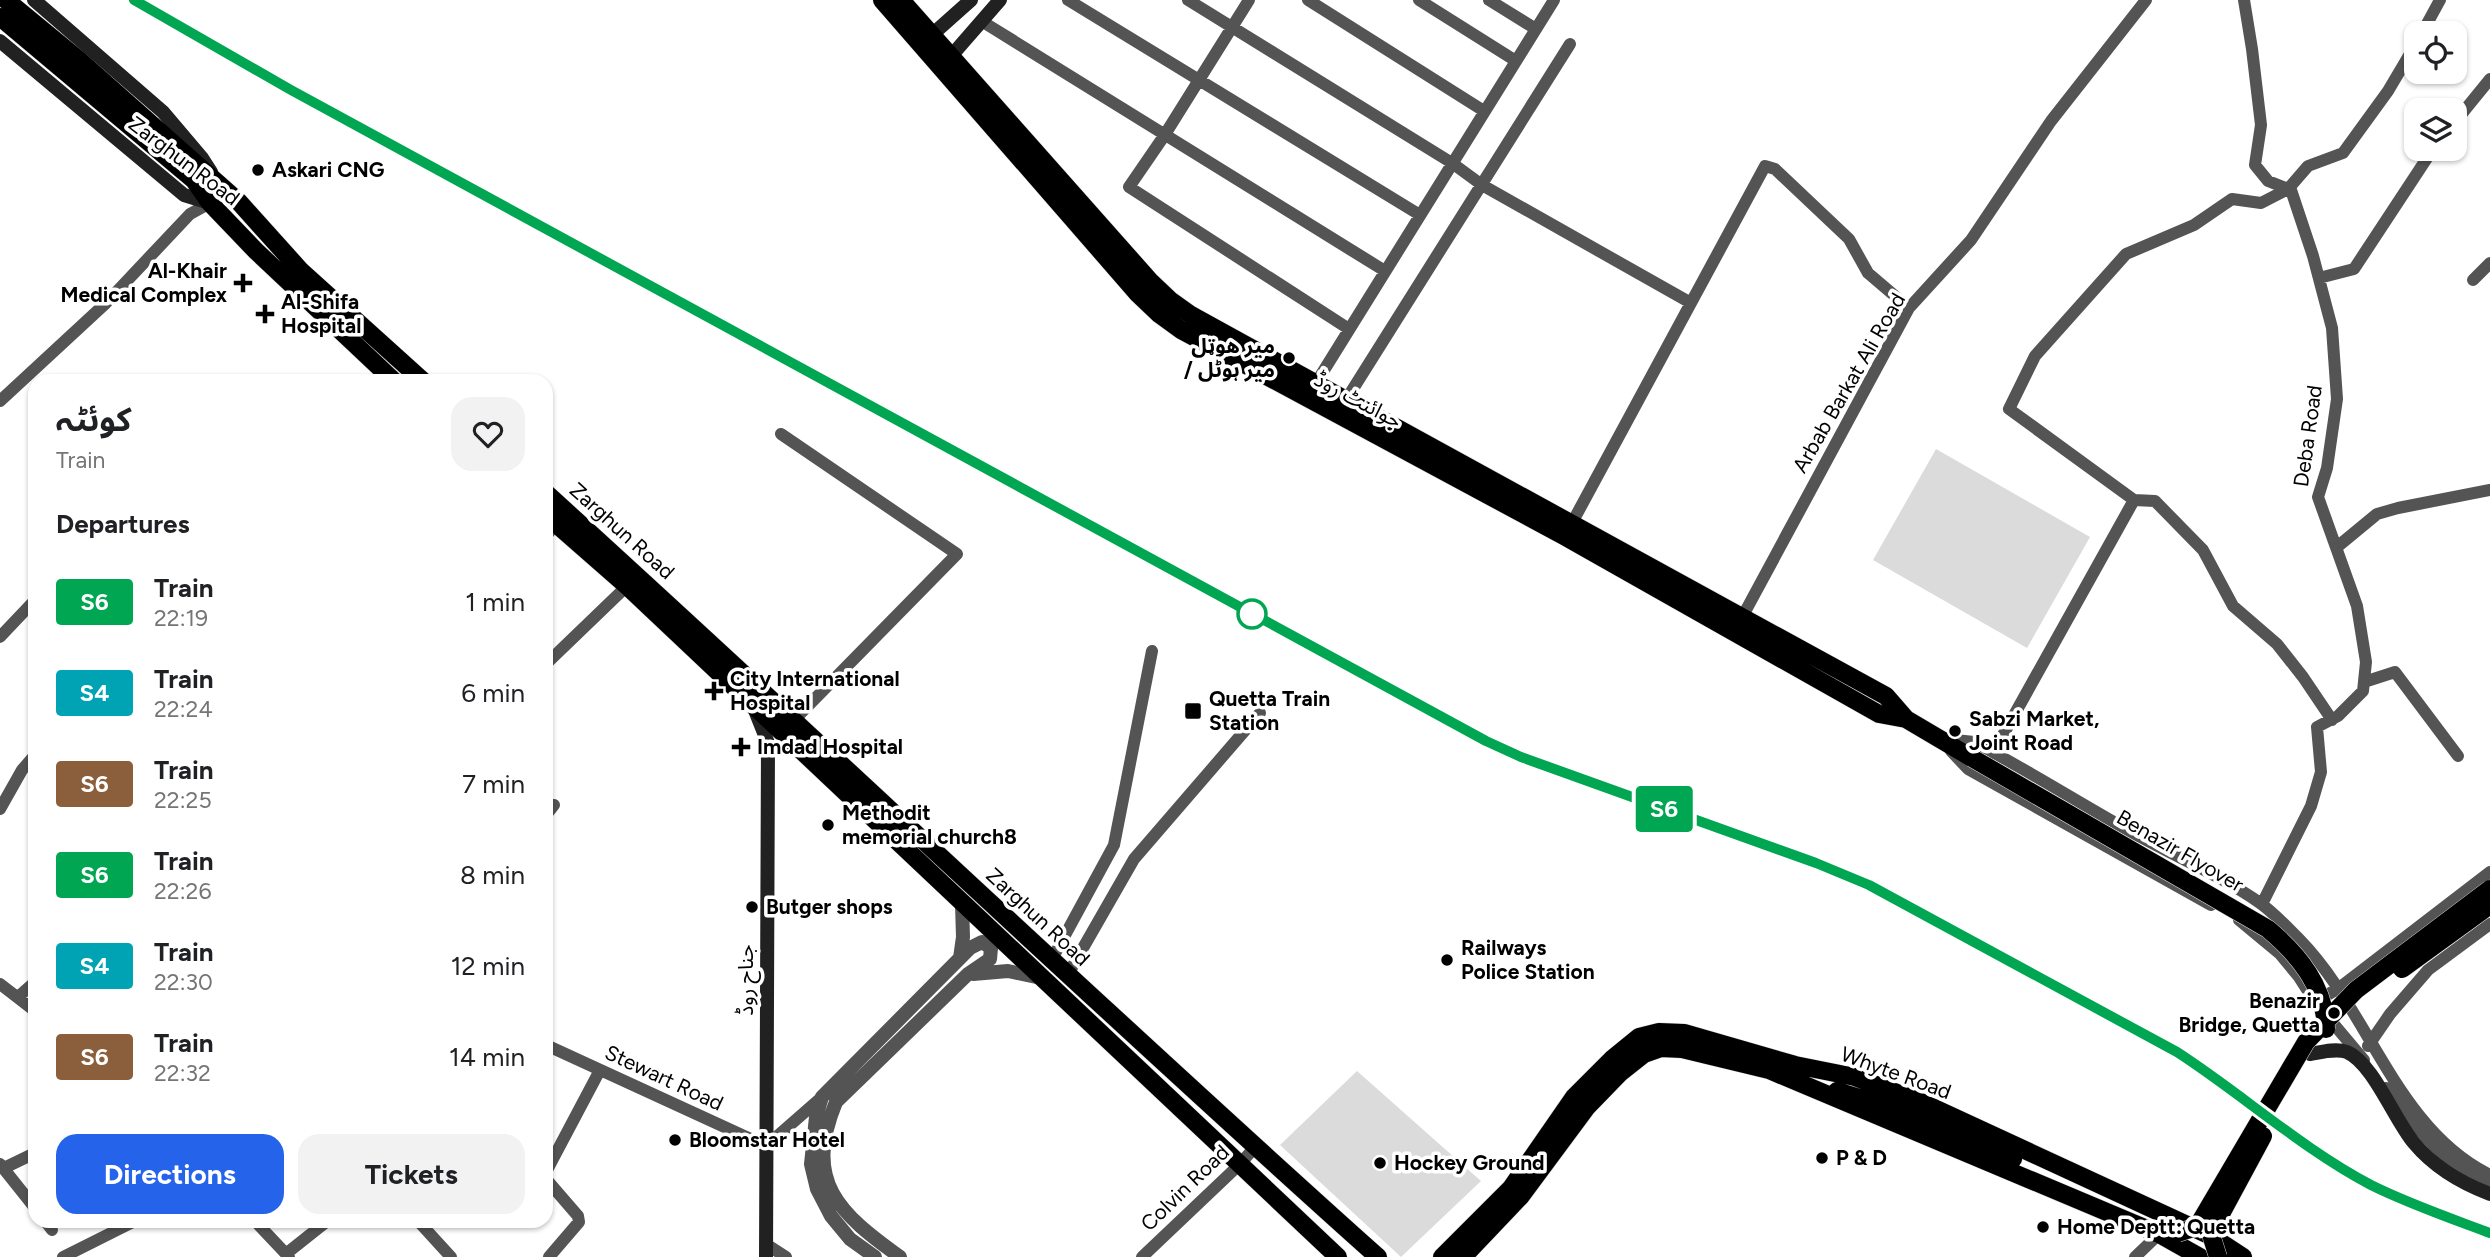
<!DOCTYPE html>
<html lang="en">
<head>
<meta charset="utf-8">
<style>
  body { margin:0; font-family:Figtree,"Noto Sans Arabic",sans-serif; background:#f2f2f2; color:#202124; height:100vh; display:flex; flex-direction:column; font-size:26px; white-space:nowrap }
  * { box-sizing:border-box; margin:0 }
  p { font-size:23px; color:#757577 }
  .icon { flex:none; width:38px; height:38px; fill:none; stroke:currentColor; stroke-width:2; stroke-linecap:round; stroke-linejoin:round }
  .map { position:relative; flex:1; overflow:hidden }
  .side { position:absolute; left:28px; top:374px; width:525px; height:854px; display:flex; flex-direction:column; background:#fff; border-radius:21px; box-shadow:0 2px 5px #0004 }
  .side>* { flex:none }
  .badge { padding:0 14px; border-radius:5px; font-size:24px; line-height:46px }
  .tools { position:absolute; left:2404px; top:21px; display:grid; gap:14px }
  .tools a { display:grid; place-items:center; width:63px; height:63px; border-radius:14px; background:#fff; box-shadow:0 2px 5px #0004; font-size:35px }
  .map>.badge { position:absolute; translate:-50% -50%; box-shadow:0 0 0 4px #fff }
  h2 { padding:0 28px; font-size:26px; line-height:63px }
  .round { display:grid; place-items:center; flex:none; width:74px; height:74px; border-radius:21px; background:#f2f2f2 }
  .summary { display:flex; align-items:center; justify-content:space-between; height:119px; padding:0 28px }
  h1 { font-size:33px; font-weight:700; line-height:52px }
  .action { display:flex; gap:14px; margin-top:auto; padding:14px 28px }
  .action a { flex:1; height:80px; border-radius:21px; background:#2563eb; color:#fff; font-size:28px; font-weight:700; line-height:80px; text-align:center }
  .action a+a { background:#f2f2f2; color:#202124 }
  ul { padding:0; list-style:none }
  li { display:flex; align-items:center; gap:21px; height:91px; padding:0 28px }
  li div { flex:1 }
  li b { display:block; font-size:26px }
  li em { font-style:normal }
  li .badge { min-width:77px; font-weight:700; text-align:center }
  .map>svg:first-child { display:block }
</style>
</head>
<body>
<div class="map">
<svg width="2490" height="1257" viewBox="0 0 2490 1257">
  <rect width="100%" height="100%" fill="#fff"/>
  <path fill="#dbdbdb" d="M1936,449L2090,537L2027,648L1873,560Z
    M1357,1071L1481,1181L1401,1257L1280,1145Z"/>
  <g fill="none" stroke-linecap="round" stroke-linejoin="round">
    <g stroke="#dbdbdb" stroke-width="19">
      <path id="primary" d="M6,0L79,60L239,202L301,271L424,382
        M882,0L1138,294L1159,314L1181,330L1564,536L1879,714L1906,719
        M901,0L1150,281L1170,300L1191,315L1886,696L1906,719L1972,758
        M0,17L194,180L210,203L256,251L395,382
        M546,493C825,746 1097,1006 1378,1257
        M546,515L627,586L1338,1257
        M1837,1091L1905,1112L2013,1159
        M1442,1257L1511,1188L1574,1097L1612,1059L1639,1037L1659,1032L1684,1033L1795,1065L1855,1077L1923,1103L2211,1236L2243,1257
        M1463,1257L1521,1196L1587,1107L1620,1073L1644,1054L1661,1048L1682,1049L1769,1070L2159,1234L2200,1257"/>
    </g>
    <path stroke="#545454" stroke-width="12" d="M1068,0L1420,215
      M1188,0L1452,163L1482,185L1691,303
      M1249,0L1164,136L1129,187L1349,329
      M1308,0L1484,111
      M1419,0L1516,61
      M1489,0L1536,29
      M2244,0L2252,49L2261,125L2255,165L2268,181L2291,190L2313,256L2332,328L2337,399L2327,468L2318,497L2357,606L2366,662L2363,691L2338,716L2317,727L2321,772L2311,806L2262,904
      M983,22L1385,271
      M2422,33L2440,0
      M2455,122L2490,79
      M2319,278L2354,269L2433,149
      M2473,280L2490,263
      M1316,383L1554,0
      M1346,400L1570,44
      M0,401L106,303L190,214L210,203
      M781,434L957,554L795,719
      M1572,523L1765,166L1775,169L1849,239L1868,273L1909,308
      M546,536L556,524
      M2337,547L2377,514L2398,508L2490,490
      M1739,623L1909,308L1971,240L2051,121L2146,0
      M0,637L35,600
      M546,664L627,586
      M2364,682L2395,672L2458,756
      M2332,720L2303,677L2277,644L2233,606L2203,550L2155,501L2134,500L2009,409L2035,356L2126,254L2194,225L2232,199L2261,203L2288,189L2308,166L2343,153L2388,91L2417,42
      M1946,739L1974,742C2029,771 2081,804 2135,834C2177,857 2221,876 2260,903C2274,913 2287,927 2299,939C2369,1010 2396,1129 2490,1175
      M1951,751L1968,769L2211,905
      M1993,753L2134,500
      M0,809L22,770L35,755
      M546,815L554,805
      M2239,920L2280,954L2299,977L2315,1002L2364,1060
      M1051,961L1114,845L1152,651
      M1067,976L1134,859L1260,713
      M0,984L35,1011
      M18,997L35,982
      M2315,1002L2339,988L2490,872
      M546,1045L766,1146L822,1097
      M2368,1046L2390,1014L2428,970L2490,924
      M2386,1088C2415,1126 2445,1166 2490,1186
      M0,1164L35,1208
      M4,1168L35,1153
      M546,1172L600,1070
      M546,1179L578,1216L579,1222L549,1257
      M46,1222L52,1230
      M256,1222L289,1257
      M419,1222L451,1257
      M766,1244L786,1257
      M287,1253L326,1222
      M63,1257L133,1222
      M1142,1257L1240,1164L1255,1147
      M2135,1257L2159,1234"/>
    <path stroke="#545454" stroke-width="14" d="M960,958L963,937L962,904
      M973,974L1008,971L1041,978
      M875,1257L850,1239L831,1216L817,1189L811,1164L816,1117L822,1097L970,948L982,942L991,948L990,959L968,974L836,1102C803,1182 839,1213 900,1257"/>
    <path stroke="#212121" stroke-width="14" d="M34,0L163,112L202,158L211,172
      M0,41L184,195L210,203
      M925,41L971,0
      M946,62L1000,0
      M754,708L768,743L766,1257
      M2310,1054C2321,1052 2336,1048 2347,1052C2373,1063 2395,1121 2414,1143C2434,1167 2461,1183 2490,1194"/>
    <use href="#primary" stroke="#000" stroke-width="18"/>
    <path stroke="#000" stroke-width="3.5" stroke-dasharray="10 3.5 2 3.5" stroke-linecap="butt" d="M134,0L291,90L1486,741L1521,757L1816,863L1869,885L2177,1052C2242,1094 2301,1148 2371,1185C2409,1204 2450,1218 2490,1233"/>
    <g stroke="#dbdbdb" stroke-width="19" stroke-linecap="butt">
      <path id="primary-bridge" d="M1972,758L2268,929C2299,955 2325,987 2326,1029
        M2402,969L2490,905
        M2178,1233L2196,1227L2200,1222L2306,1042L2356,990L2490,889
        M2218,1257L2212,1238L2215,1225L2263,1136"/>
    </g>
    <use href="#primary-bridge" stroke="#000" stroke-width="18"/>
  </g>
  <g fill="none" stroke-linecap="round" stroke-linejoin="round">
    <g stroke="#fff" stroke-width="16">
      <path id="line" d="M134,0L291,90L1486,741L1521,757L1816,863L1869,885L2177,1052C2242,1094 2301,1148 2371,1185C2409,1204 2450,1218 2490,1233"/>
    </g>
    <use href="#line" stroke="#00a651" stroke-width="10"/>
  </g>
  <g fill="#000" stroke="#fff" stroke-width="2.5">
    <circle cx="258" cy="170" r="7"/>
    <path d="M239.5 272.5h7v7h7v7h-7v7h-7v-7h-7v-7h7z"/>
    <path d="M261.5 303.5h7v7h7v7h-7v7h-7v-7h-7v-7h7z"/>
    <circle cx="1289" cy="358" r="7"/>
    <path d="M710.5 680.5h7v7h7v7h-7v7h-7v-7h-7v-7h7z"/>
    <rect x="1184" y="702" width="18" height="18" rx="3.5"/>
    <circle cx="1955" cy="731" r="7"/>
    <path d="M737.5 736.5h7v7h7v7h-7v7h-7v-7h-7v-7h7z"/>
    <circle cx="828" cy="825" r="7"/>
    <circle cx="752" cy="907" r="7"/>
    <circle cx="1447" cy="960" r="7"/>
    <circle cx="2334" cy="1013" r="7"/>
    <circle cx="675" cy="1140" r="7"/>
    <circle cx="1822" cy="1158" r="7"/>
    <circle cx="1380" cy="1163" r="7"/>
    <circle cx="2043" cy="1227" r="7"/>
  </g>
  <circle fill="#fff" stroke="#00a651" stroke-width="3.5" cx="1252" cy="614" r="14"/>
  <g text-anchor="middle" stroke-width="7" stroke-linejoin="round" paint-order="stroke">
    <g font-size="21" fill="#000" stroke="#fff">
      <text transform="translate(184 161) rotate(37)" y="7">Zarghun Road</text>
      <text transform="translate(1849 383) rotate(-60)" y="7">Arbab Barkat Ali Road</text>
      <text transform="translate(1358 400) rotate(28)" y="7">جوائنٹ روڈ</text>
      <text transform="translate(2308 436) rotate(-82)" y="7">Deba Road</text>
      <text transform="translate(622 531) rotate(42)" y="7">Zarghun Road</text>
      <text transform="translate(2180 851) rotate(30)" y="7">Benazir Flyover</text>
      <text transform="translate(1038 917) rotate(43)" y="7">Zarghun Road</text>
      <text transform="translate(746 980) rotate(-90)" y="7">جناح روڈ</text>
      <text transform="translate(1896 1073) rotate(20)" y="7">Whyte Road</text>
      <text transform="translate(664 1078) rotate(25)" y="7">Stewart Road</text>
      <text transform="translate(1185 1188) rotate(-44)" y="7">Colvin Road</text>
    </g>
    <g font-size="21" font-weight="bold" fill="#000" stroke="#fff" text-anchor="start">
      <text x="272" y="177">Askari CNG</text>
      <text x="227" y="278" text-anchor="end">Al-Khair<tspan x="227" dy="24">Medical Complex</tspan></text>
      <text x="281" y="309">Al-Shifa<tspan x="281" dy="24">Hospital</tspan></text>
      <text x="1275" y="353" text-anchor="end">میر هوټل<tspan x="1275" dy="24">/ میر ہوٹل</tspan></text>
      <text x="730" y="686">City International<tspan x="730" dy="24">Hospital</tspan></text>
      <text x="1209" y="706">Quetta Train<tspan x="1209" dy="24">Station</tspan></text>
      <text x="1969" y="726">Sabzi Market,<tspan x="1969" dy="24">Joint Road</tspan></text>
      <text x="757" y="754">Imdad Hospital</text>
      <text x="842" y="820">Methodit<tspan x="842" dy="24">memorial church8</tspan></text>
      <text x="766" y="914">Butger shops</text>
      <text x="1461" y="955">Railways<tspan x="1461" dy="24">Police Station</tspan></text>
      <text x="2320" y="1008" text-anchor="end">Benazir<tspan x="2320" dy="24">Bridge, Quetta</tspan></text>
      <text x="689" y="1147">Bloomstar Hotel</text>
      <text x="1836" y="1165">P &amp; D</text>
      <text x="1394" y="1170">Hockey Ground</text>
      <text x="2057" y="1234">Home Deptt: Quetta</text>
    </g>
  </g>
</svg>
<div class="tools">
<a><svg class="icon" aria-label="locate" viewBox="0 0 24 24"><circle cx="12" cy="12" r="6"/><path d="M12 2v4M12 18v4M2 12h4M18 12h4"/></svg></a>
<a><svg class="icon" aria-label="layers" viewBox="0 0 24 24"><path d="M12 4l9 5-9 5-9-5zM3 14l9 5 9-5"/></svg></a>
</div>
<b class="badge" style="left:1664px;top:809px;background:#00a651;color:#fff">S6</b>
<section class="side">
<div class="summary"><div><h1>کوئٹہ</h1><p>Train</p></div><a class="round"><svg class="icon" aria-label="heart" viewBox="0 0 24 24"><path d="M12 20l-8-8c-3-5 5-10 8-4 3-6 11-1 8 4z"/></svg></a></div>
<h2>Departures</h2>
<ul>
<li><span class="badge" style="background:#00a651;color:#fff">S6</span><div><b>Train</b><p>22:19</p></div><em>1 min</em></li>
<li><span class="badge" style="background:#00a3b4;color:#fff">S4</span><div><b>Train</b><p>22:24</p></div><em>6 min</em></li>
<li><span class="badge" style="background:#8b5e3c;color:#fff">S6</span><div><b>Train</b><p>22:25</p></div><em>7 min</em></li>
<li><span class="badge" style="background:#00a651;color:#fff">S6</span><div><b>Train</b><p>22:26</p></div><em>8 min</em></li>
<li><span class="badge" style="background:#00a3b4;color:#fff">S4</span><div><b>Train</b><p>22:30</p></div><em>12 min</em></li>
<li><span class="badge" style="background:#8b5e3c;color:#fff">S6</span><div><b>Train</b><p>22:32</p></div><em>14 min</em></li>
</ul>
<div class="action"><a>Directions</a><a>Tickets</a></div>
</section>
</div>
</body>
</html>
